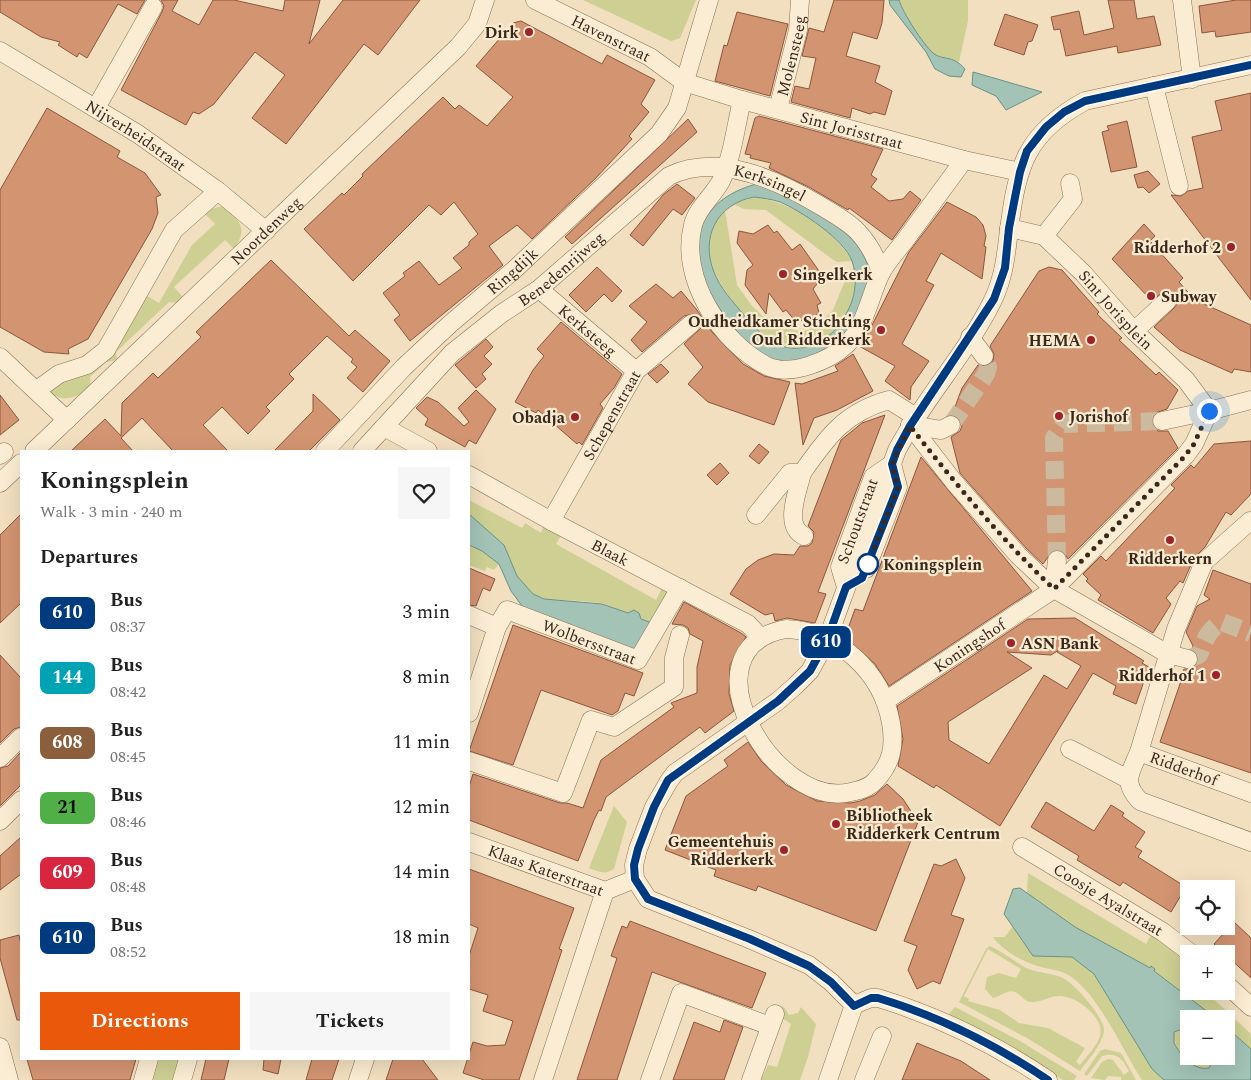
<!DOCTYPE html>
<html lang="en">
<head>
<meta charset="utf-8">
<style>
  body { margin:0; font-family:Spectral,serif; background:#f6f6f6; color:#222; height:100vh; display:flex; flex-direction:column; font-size:19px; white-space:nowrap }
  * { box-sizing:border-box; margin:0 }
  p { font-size:16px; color:#767676 }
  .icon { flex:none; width:28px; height:28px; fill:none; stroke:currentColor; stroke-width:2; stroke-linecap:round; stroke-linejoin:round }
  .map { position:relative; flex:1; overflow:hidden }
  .side { position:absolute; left:20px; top:450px; width:450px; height:610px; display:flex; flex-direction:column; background:#fff; border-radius:0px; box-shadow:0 5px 20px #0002 }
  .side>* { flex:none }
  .badge { padding:0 10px; border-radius:8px; font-size:18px; line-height:32px }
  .tools { position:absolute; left:1180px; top:880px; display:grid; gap:10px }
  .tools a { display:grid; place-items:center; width:55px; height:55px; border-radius:0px; background:#fff; box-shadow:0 5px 20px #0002; font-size:25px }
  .you { position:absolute; width:25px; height:25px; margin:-12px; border:4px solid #fff; border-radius:50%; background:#1a73e8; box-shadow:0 0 0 8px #1a73e833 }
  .map>.badge { position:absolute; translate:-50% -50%; box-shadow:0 0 0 2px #fff }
  h2 { padding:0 20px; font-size:19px; line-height:45px }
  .round { display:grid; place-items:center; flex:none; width:52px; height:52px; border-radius:0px; background:#f6f6f6 }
  .headline { display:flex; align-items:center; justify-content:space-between; height:85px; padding:0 20px }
  h1 { font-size:24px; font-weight:700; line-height:38px }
  .primary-button { display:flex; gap:10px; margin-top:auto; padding:10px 20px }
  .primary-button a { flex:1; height:58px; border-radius:0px; background:#ea580c; color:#fff; font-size:20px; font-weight:700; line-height:58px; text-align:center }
  .primary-button a+a { background:#f6f6f6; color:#222 }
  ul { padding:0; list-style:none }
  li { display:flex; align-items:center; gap:15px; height:65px; padding:0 20px }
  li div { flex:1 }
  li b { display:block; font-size:19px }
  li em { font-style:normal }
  li .badge { min-width:55px; font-weight:700; text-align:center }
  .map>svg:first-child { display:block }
</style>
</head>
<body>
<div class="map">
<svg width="1251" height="1080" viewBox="0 0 1251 1080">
  <rect width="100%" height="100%" fill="#f1dfbf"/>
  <path fill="#cdd092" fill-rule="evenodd" d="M583,0H696L680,38L671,41Z
    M899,0H968V21L959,62C951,57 944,58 936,55C926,51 903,11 899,0Z
    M754,197C791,202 833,228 852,261L837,262L832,259L766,210L744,209L733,204Z
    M223,206C239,220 249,228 234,249L225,240L174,287L183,297L177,303L169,302L116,352L117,360L106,362L90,377L91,386C77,398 63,404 48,391L54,384L73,377L144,294L159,303L192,245L215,224L202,211Z
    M725,210L737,285L752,306L768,321L801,332L816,327L833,310L849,271L854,269C855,280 855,292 851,303C842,329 815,356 784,347C768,343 754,327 743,314C717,283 692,246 725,210Z
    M469,500L522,528L525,523L541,533L544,525L562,534L556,544L656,600L662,588L670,592L652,623L641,619L639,613H628L602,603L581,601L544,599L533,594L517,576L504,545L469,514Z
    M469,546L482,551L499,564L494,570L487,567L485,571L469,565Z
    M614,806L627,822L614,869C605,875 599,872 589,868Z
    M1028,873L1146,944L1152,933L1189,960V991H1205L1251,1034V1049L1226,1027V1019H1217L1154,971L1155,969L1152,966L1150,968L1143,964L1075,927L1027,893Z
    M1012,927L1033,956L1072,957L1094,974L1152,1069L1164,1080H1142C1123,1051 1099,995 1070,976C1059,969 1046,969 1034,965C1020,960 1001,949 993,937H1005Z
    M990,946C1003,952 1014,961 1026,968C1038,973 1052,973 1063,978C1075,984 1106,1019 1104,1032C1101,1046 1088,1060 1080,1071L1027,1038L959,1002L986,949ZM988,949L1021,969L1016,978L999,973L987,977L985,989L993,998C1000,997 1008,989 1015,992C1023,995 1024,1003 1034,1002C1044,1001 1052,995 1061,996C1077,997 1105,1017 1100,1036C1097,1046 1086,1057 1080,1065L1076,1062L1085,1048L1048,1028L1019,1023L1000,1010L968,1001L969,999L964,996Z
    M774,1004L784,1007L789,1015L798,1013L801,1007L816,1024L808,1057L800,1080H761L768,1065L777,1067L791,1024L770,1010Z
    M955,1007L1020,1041L1077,1076L1074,1080H1063L948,1015Z
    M1182,1029L1189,1031V1056H1212L1213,1060L1209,1068H1195C1185,1058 1172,1047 1174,1032Z
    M1105,1049L1121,1053L1136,1080H1121V1077L1108,1076L1105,1080L1091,1078L1102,1062L1108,1059L1113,1060L1124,1075L1129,1071C1122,1059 1118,1052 1102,1056L1087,1076L1084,1074L1100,1051Z
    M159,1059H180L175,1080H153Z"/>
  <path fill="#a3c3b7" stroke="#699185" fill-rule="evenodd" d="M889,0H899C903,13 923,44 933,53C943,61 952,54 965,69L961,77L949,76L935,69L926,52L890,5Z
    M973,72L1042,92L1006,110L996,96L972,85Z
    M756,184C775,187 790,197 807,207C849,231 889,260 858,312C852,322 847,337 837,343C819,354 806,362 785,362C764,362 745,341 733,327C690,275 676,207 756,184ZM754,197C762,198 771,199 780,202C801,211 844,239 852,261C857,275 856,293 850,306C845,317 838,329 828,336C816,345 800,351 785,347C769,344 754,327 744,315C733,302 720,288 714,272C700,237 717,204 754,197Z
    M469,514L504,545L517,576L533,594L544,599L602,604L628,613L634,610L639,613L641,619L652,623L636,652L525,610L511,591L499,564L482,551L469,545Z
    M1020,888L1075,927L1143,964L1150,968L1151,966L1155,969L1154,971L1217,1019H1189V1031L1182,1029L1174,1032V1043C1181,1056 1194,1071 1209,1068L1213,1060L1212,1056H1226V1027L1251,1049V1080H1164L1152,1069L1094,974L1072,957L1033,956L1004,914L1013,889Z"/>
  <path fill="#d39472" stroke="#8d563a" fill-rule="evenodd" d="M0,0H145L137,14L118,4L87,58L79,53L77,57L58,45L60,42L41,37L0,12Z
    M161,0H178L172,11L199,25L213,0H234L283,11L285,0H320L309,44L343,0H420L378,55L364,44L286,144L252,118L285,75L255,52L214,104L199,114L193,112L186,125L121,90L162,12L164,6Z
    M834,0H884L882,23L877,39L853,32L846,56L880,66L875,82L892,91L885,115L874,112L870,114L852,108L850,118L791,102L795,86L809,89L816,58L802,56L809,28L824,32Z
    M1108,0H1134L1137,19L1154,16L1161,45L1118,53L1117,46L1066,56L1060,29L1054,30L1051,17L1079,11L1084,35L1114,28Z
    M1236,0H1251V32L1216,37L1215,31L1202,33L1199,6Z
    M737,12L788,24L770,96L715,81L724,45L727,46Z
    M1005,14L1038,25L1032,41L1028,42L1024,55L994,45Z
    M521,21L602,64L607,55L655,80L641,104L649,112L629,136L632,139L596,178L532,239L517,225L489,246L503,265L410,341L394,320L400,315L383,293L405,276L403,273L419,261L439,285L462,268L453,258L469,245V242L478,234L454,202L441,215L429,205L353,281L304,229L342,193L344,195L363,176L362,174L443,97L455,109L459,105L487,126L513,97L476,66L513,23Z
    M1251,93V300L1171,195L1181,196L1188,191L1203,188L1192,137L1222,130L1215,101Z
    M47,108L120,151L117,157L145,173L161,195L156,197L158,213L152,229L88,339L68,349L69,354L44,352L0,327V190Z
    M759,116L883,149L871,175L877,179L871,187L889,201L903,199L910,191L921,200L892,240L849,208L848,210L809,187L769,168L771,163L750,158L751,155L745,154L755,118Z
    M688,119L697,132L572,244L565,237Z
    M1127,121L1137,167L1111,172L1102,132L1109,130L1107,126Z
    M1148,171L1160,184L1149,193L1143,187L1138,188L1134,175Z
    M677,184L695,198L682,215L673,209L643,246L630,235L663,195Z
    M947,202L976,217L983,225L986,236L984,246L986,247L982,279L941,253L926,281L934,285L902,344L929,361L911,387L910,400L885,381L895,366L859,346L868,333L909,252Z
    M1144,224L1155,236L1150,241L1183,278L1179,282L1195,300L1251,325V372L1234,369L1232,373L1180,350L1154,327L1174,308L1177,304L1175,294L1164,291L1152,301L1112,259Z
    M768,225L774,233L777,231L792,250L800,244L819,271L811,276L817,284L813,289L821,303L817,305L819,313L805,322L803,320L796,322L786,310L783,312L769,293L766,314L745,285L747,270L753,265L737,243L739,231L753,234Z
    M271,260L349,336L355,330L390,361L363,392L347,378L357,367L351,362L353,359L327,336L289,374L294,379L266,407L270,411L248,434L222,407L203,425L228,451H173L142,418L121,438L133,451H71L105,419L121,436L122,403L153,373L158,378L201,337L196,332Z
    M597,267L622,291L612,302L604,294L586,312L569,295Z
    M1049,267L1062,270L1099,312L1097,314L1122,338L1119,340L1156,375L1159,372L1178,390L1167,409L1155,413L1152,423L1158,431H1168L1178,448L1068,559L1063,551L1053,550L1043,564L1026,548L960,473L951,437L960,431L962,426L960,420L952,415L962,388L978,365L986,366L993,361L994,354L990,346L1039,271Z
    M656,284L673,298L681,291L697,310L712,332L743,364L764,376L790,382L774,425L708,402L688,384L703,367L684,344L701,328V322L695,314L684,316L642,352L631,340L647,322L629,306Z
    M561,322L622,374L614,388L600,404L603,408L582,445L579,442L577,444L538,410L536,413L515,402L533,370L544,356L537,349Z
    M486,339L493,347L484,356L492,364L482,374L486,379L476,388L455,365Z
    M853,354L873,391L837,410L814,418L803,445L795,383L802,384L838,371L835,366Z
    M661,364L669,372L657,383L648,374Z
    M476,390L496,409L476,444L469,440L465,447L425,425L428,419L416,408L427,397L438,402L464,426L469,422L458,408Z
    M313,394L340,420L309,451H274L313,411Z
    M0,395L19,420L0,435Z
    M885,415L818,592L826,594L815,623L787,618L775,621L773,613L765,615L730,594L746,569L758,560L774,554L794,555L800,546H808L812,543L814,532L808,526L841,440L862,423Z
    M1251,441V494L1231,515L1226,512L1205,547L1194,558L1183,583L1180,581L1166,598L1171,604L1153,633L1098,600L1101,595L1086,581L1088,579L1083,574L1101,556L1106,561L1175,488L1171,485L1191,465L1194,468L1214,444Z
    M759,444L769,452L759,464L749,456Z
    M921,457L1032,591L889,686L875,664L845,637L855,609L863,611Z
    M720,463L729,473L717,485L707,475Z
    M21,514V603L0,623V535Z
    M469,568L495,579L490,591L483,588L476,606L469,605Z
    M1213,570L1251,584V773L1160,742L1181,681L1179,680L1184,669H1191L1198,662V656L1192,649L1193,646L1186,632L1197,606L1210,599L1204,595Z
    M684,602L741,633L746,637L730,665L729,694L734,711L705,733L700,727L606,797L601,811L599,810L594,820L578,861L469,820V787L473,774L560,803H567L583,808L601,760L674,707L671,703L697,693V667L703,641L690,634L688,628L683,625L672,624Z
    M1075,618L1144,661L1142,663L1149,667L1136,704L1113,694L1116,686L1093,673L1000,826L936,785L934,788L898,766L903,739L897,706L1028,619ZM1059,650L1057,652L1081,666L1067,689L1044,675L989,764L949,740L948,722L1032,668L1007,652L1051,655Z
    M513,625L643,673L634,696L625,693L618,711L612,715L541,690L513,765L469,751Z
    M0,655L21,678V727L14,729L0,743Z
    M748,742L761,761L786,785L817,801L851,803L860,801L875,795L887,784L903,799L918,822L876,931L758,886L756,891L714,876L716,870L665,850L686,796L728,766L724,760Z
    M21,752V785L0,806V768L8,766Z
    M1046,802L1094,831L1111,805L1124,813L1122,816L1145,832L1135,847L1142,851L1138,857L1186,887L1171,912L1123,882L1120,886L1077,860L1079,856L1031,827Z
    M21,837V874L0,890V856Z
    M956,859L965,878L951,915L964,919L940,984L933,981L917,989L908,970L917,946L904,941L934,864L941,866Z
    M469,869L574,908L559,949L562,950L519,1080H484L463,1073L473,1042L487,1046L505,1045L513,1021L483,1011L488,995L469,989V956L478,928L469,924Z
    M630,921L766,973L752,1008L652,972L617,1080H577L617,958L611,956L622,926L627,928Z
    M1234,922L1251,938V978L1214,944Z
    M19,935L21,945V1020H17L0,958V940Z
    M724,1020L743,1027L724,1080H673L694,1022L720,1032Z
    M917,1043L961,1061L990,1080H902Z
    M27,1059H136L130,1080H33Z
    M206,1059H229L224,1080H201Z
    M264,1059H281L278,1074L263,1070Z
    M312,1059H339L332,1080H306Z
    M393,1059H422L438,1080H386Z"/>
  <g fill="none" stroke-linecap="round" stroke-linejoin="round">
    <path stroke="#ccba9e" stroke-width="18" stroke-dasharray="18 9" stroke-linecap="butt" d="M951,425L986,374L988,367L984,356
      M1057,560L1054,438L1064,424L1162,421
      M1188,659L1199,655C1204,642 1208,629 1222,622L1251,633"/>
    <g stroke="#8c6f56" stroke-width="19">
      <g id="minor">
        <path id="s1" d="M535,0L650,57L684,82L742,100L964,160L1020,172"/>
        <path d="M1182,0L1192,79"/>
        <path id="s2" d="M0,51L138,134L218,191L266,231"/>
        <path d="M1154,86L1179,186"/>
        <path d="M742,100C736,125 732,159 721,181C713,196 697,208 693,225C679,278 721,343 767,366C790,377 830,361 847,344C866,325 870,295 881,273C887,261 898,250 906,239C925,213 945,186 964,160"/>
        <path d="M96,108L153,7"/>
        <path id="s3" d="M778,109L798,30L800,0"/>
        <path id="s4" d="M1009,228L1044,236L1083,273L1134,331L1186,380L1209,411L1251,400"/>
        <path d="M1044,236L1073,199L1070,183"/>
        <path id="s5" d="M539,289L636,371"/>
        <path d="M1134,331L1167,301"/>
        <path d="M970,337L984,356"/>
        <path d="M0,357L67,420"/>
        <path d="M37,390L59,374L87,365L106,350L174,230L218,191"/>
        <path d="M1162,421L1209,411"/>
        <path d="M910,425L954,482L1018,555L1054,589L1168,654L1188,659"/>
        <path d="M910,425L941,430L951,425"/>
        <path d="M384,427L428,451"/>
        <path id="s6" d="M34,451L458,47L477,24L485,0"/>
        <path id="s7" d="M325,451L404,367L450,324L515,269L659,134L677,108L709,0"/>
        <path id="s8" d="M362,451L452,353L501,314L539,289L669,176C718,152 778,180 821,206C832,213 846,220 856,230C867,241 876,257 881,272"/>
        <path d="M0,455L4,452"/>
        <path d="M802,473C798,491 783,526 804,536"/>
        <path id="s9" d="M469,475L551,521L748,624L760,637"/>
        <path d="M0,483L21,463"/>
        <path d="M756,515L790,473H802C827,437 845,412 889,400L916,417"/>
        <path id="s10" d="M551,521L636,371L691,324"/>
        <path d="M866,569L898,487L892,464"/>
        <path id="s11" d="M846,587L840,567L873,477L892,464"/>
        <path d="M1054,589L1057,560"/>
        <path d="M469,615L497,627L469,713"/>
        <path id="s12" d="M497,627L507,610L638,660L680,588"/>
        <path d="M786,629C838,631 882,672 891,723C895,746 892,763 875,781C869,788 860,790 851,792C774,811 680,648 786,629Z"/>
        <path id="s13" d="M885,701L1054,589L1185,456L1194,444L1209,411"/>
        <path d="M1070,749L1128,779"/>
        <path d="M1139,752L1176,629L1204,562L1250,521"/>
        <path d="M0,758L21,737"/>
        <path d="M469,761L563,793L591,720L614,727L674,687V658L680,635"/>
        <path d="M1251,793L1139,752C1130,774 1122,782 1140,801L1251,842"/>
        <path d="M0,821L21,800"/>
        <path id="s14" d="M469,842L605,891L635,879"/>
        <path id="s15" d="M1022,847L1163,932L1192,954"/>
        <path d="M1226,984L1251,1007"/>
        <path d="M854,1005L831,982L809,965L749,939L648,899L635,879L634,865L638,849L654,807L669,781L675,773L778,701L795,686L810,671L827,640L897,450C925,397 967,353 993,300C1004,277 1006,255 1009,230C1017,166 1026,133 1085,101L1251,65"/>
        <path d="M854,1005L871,998H878C938,1016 996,1045 1048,1080"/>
        <path d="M0,1047L9,1080"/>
        <path d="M143,1080L149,1059"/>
        <path d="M182,1080L188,1059"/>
        <path d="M358,1080L365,1059"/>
        <path d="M543,1080L605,891"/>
        <path d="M650,1080L681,993L770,1026"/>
        <path d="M751,1080L775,1014"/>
        <path d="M828,1080L854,1005"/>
        <path d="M864,1080L882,1036"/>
      </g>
    </g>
    <use href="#minor" stroke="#fbedd3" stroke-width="18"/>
  </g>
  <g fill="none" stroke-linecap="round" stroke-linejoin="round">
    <g stroke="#fff" stroke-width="11">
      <path id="line" d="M1048,1080C996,1045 938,1016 878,998H871L854,1006L831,982L809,966L750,939L648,899L635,879L634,865L638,849L654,807L668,780L778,701L810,671L827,640L846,587L862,578L898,487L892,464L897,450L910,426L994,299L1005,268L1009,228L1020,172L1027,151L1046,127L1064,112L1085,101L1251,65"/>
    </g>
    <use href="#line" stroke="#003b80" stroke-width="8"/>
    <path stroke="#3a281c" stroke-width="5" stroke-dasharray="0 9" d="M868,564L898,487L892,464L910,426C955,483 1001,539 1054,589L1185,456L1194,444L1209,411"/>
  </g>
  <g fill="#9f212a" stroke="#f8eacf" stroke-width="2">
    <circle cx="529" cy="32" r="5"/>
    <circle cx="1231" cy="247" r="5"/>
    <circle cx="783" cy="274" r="5"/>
    <circle cx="1151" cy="296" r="5"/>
    <circle cx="881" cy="330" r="5"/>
    <circle cx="1091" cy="340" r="5"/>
    <circle cx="1059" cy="416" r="5"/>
    <circle cx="575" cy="417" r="5"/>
    <circle cx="1170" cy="540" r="5"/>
    <circle cx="1011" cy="643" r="5"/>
    <circle cx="1216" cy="675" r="5"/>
    <circle cx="836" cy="824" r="5"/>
    <circle cx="784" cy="850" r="5"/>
  </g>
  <circle fill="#fff" stroke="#003b80" stroke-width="2.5" cx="868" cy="564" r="10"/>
  <g text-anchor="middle" stroke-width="4.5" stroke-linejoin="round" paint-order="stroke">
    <g font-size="16" font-weight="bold" fill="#3a281c" stroke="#f8eacf" text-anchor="end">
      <text x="519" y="38">Dirk</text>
      <text x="1221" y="253">Ridderhof 2</text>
      <text x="793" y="280" text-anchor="start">Singelkerk</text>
      <text x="1161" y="302" text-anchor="start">Subway</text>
      <text x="871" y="327">Oudheidkamer Stichting<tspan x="871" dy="18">Oud Ridderkerk</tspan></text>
      <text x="1081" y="346">HEMA</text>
      <text x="1069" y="422" text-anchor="start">Jorishof</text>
      <text x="565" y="423">Obadja</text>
      <text x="1170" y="564" text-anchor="middle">Ridderkern</text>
      <text x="1021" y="649" text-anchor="start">ASN Bank</text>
      <text x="1206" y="681">Ridderhof 1</text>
      <text x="846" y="821" text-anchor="start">Bibliotheek<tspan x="846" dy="18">Ridderkerk Centrum</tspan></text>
      <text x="774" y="847">Gemeentehuis<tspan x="774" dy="18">Ridderkerk</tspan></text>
    </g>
    <g font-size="16" fill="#3a281c" stroke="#f8eacf">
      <text dy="6" stroke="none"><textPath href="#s1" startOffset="85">Havenstraat</textPath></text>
      <text dy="6" stroke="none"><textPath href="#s3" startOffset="55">Molensteeg</textPath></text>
      <text dy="6" stroke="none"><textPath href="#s1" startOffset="345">Sint Jorisstraat</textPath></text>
      <text dy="6" stroke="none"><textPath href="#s2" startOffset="160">Nijverheidstraat</textPath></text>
      <text dy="6" stroke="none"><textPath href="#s8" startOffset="518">Kerksingel</textPath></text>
      <text dy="6" stroke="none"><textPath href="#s6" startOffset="320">Noordenweg</textPath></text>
      <text dy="6" stroke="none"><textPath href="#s8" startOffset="271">Benedenrijweg</textPath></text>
      <text dy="6" stroke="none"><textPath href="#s7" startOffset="260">Ringdijk</textPath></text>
      <text dy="6" stroke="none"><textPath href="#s4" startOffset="139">Sint Jorisplein</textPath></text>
      <text dy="6" stroke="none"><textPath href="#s5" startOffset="64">Kerksteeg</textPath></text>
      <text dy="6" stroke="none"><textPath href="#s10" startOffset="122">Schepenstraat</textPath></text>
      <text dy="6" stroke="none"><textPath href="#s11" startOffset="70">Schoutstraat</textPath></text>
      <text dy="6" stroke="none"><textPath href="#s9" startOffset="161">Blaak</textPath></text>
      <text dy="6" stroke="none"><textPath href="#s12" startOffset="108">Wolbersstraat</textPath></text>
      <text dy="6" stroke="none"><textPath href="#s13" startOffset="101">Koningshof</textPath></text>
      <text transform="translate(1184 768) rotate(20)" y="6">Ridderhof</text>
      <text dy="6" stroke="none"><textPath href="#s14" startOffset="82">Klaas Katerstraat</textPath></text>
      <text dy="6" stroke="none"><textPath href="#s15" startOffset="101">Coosje Ayalstraat</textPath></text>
    </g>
    <g font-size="16" font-weight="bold" fill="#3a281c" stroke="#f8eacf" text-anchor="start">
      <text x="883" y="570">Koningsplein</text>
    </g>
  </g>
</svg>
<div class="tools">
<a><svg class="icon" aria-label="locate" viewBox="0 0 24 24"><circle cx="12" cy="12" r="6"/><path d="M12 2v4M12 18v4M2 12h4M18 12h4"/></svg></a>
<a>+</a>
<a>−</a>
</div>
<div class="you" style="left:1209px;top:411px"></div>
<b class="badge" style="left:826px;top:642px;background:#003b80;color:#fff">610</b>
<section class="side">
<div class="headline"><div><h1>Koningsplein</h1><p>Walk · 3 min · 240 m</p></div><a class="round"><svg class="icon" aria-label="heart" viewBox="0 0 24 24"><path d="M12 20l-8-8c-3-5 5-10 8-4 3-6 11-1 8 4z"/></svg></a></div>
<h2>Departures</h2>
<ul>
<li><span class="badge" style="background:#003b80;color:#fff">610</span><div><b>Bus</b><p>08:37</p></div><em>3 min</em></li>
<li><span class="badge" style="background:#00a3b4;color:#fff">144</span><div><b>Bus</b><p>08:42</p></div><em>8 min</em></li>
<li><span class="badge" style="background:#8b5e3c;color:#fff">608</span><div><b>Bus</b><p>08:45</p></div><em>11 min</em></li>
<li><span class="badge" style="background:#50af46;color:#111">21</span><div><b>Bus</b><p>08:46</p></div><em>12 min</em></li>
<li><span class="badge" style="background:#d7263d;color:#fff">609</span><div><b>Bus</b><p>08:48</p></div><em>14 min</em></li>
<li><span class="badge" style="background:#003b80;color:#fff">610</span><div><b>Bus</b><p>08:52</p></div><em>18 min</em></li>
</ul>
<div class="primary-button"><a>Directions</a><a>Tickets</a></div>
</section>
</div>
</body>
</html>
